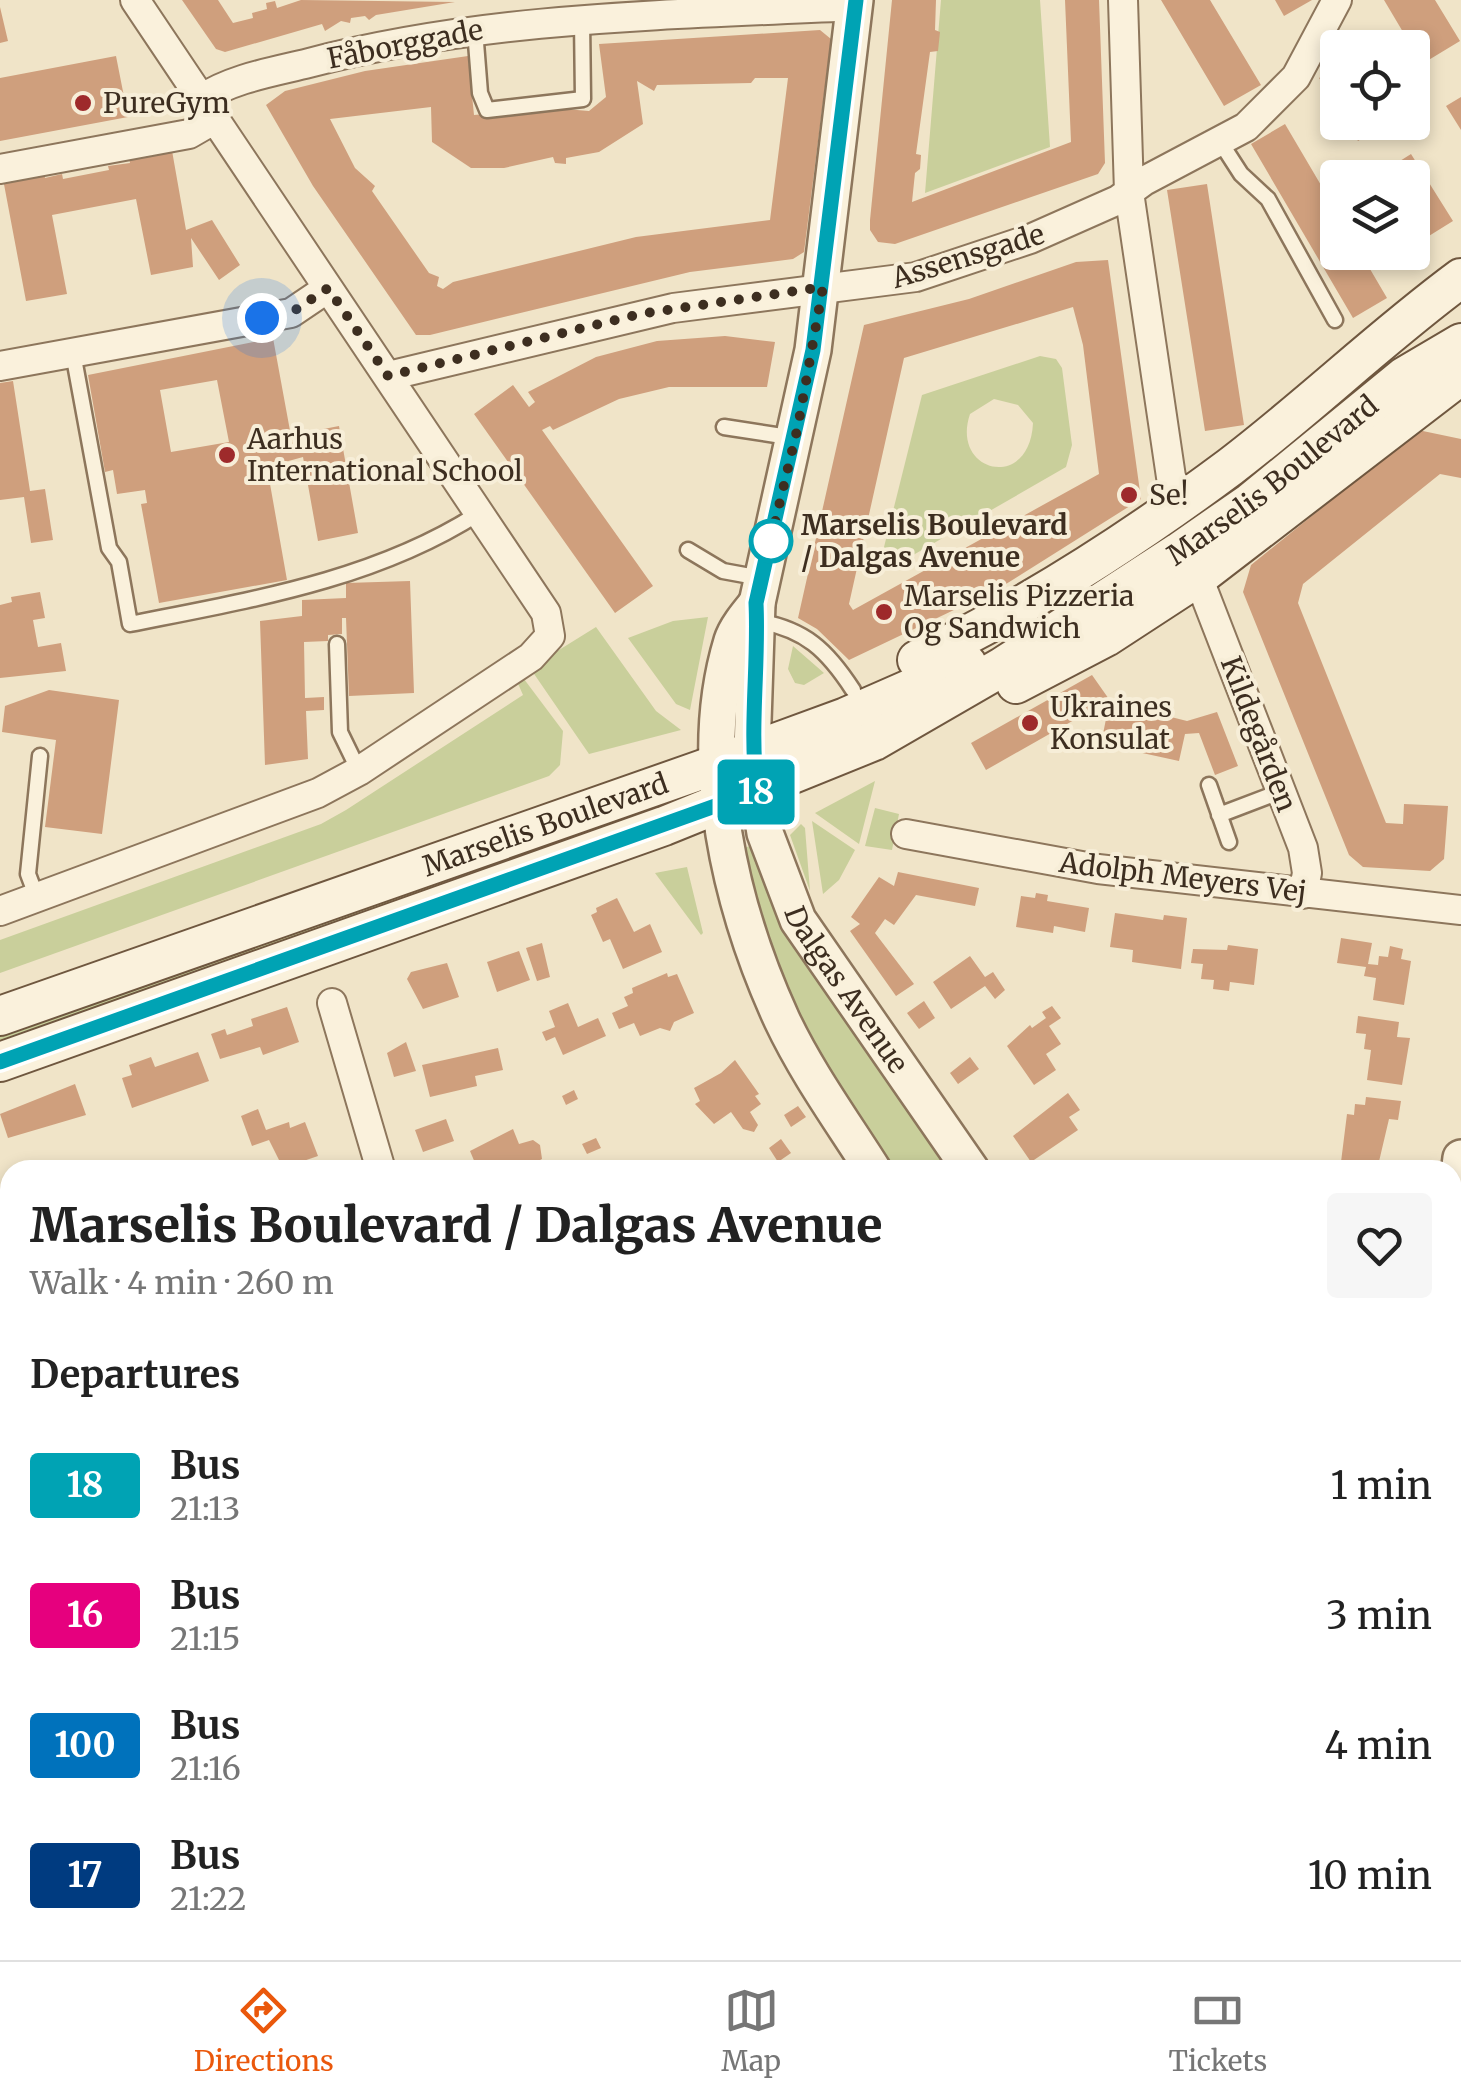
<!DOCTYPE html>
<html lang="en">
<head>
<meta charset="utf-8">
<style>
  body { margin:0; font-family:Merriweather,serif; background:#f6f6f6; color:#222; height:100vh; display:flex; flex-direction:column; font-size:38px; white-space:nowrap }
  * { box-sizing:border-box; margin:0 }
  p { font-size:32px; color:#767676 }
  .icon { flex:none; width:55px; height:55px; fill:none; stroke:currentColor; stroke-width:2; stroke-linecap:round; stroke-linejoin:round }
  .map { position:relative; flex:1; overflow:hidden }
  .drawer { position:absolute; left:0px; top:1160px; width:1462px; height:800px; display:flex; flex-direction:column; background:#fff; border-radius:30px 30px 0 0; box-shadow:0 5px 15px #0003 }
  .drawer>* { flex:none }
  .badge { padding:0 20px; border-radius:8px; font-size:35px; line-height:65px }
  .controls { position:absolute; left:1320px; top:30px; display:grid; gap:20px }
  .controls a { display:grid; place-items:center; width:110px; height:110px; border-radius:10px; background:#fff; box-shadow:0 5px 15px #0003; font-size:50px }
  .you { position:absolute; width:50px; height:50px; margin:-25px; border:8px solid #fff; border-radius:50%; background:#1a73e8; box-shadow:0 0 0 15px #1a73e833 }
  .map>.badge { position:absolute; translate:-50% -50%; box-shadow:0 0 0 5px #fff }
  h2 { padding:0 30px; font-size:38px; line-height:90px }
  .round { display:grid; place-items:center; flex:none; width:105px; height:105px; border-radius:10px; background:#f6f6f6 }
  .head { display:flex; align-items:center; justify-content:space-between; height:170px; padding:0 30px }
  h1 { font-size:48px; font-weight:800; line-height:75px }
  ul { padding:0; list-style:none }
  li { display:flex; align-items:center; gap:30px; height:130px; padding:0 30px }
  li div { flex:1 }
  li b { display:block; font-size:38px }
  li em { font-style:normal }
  li .badge { min-width:110px; font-weight:700; text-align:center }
  .tab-bar { display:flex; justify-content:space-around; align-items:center; height:140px; border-top:2px solid #e0e0e0; background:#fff; font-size:28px; color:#767676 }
  .tab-bar a { display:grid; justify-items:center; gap:5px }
  .tab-bar .active { color:#ea580c }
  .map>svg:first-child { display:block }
</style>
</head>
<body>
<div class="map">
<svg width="1461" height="1960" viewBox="0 0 1461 1960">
  <rect width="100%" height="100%" fill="#f0e4c8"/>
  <path fill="#c9cf9b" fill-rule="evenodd" d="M941,0H1040L1050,147L925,193Z
    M1040,356L1056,359L1062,368L1072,445L1066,467L908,558L890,555L884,547L922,395ZM994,399L1018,405L1033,423C1030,492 950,473 970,414Z
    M708,617L690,710L676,704L628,638L673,621Z
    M596,627L656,711L681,730L589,754L530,668Z
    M793,646L824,673L804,685L795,683L788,669Z
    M521,675L563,731L560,765L549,776L0,973V940L321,824L346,810L523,695L516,679Z
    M875,781L859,844L815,813Z
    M678,797L456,876L421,895L0,1047V1030Z
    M875,808L899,814L892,850L865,846Z
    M812,821L855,850L839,880L823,894Z
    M801,824L805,828L810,891L790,835Z
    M755,844L960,1170H890C844,1096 794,1022 765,939C754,910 748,879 739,850Z
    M687,867L703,933L701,935L655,873Z
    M496,1950H1079L1071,1960H476Z
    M1141,1950H1269V1960H1133Z"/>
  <path fill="#cf9f7d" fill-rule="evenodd" d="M182,0H218L233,23L253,18L252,13L267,9L266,3L275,1L277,8L301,0L455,2L376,15L369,20L365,16L351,18L350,23L341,21L325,31L322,24L225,52L216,49Z
    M892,0H936L935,30L940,32L938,51L930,52L916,154L921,155L920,169L915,173L912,202L1071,142L1065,0H1099L1105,163L1098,174L895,244L878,242L870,230V220Z
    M1161,0H1210L1261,85L1224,106Z
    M1275,0H1312L1284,16Z
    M1384,0H1435L1460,41L1422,64Z
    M0,7L8,41L0,43Z
    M820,30L831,39L804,252L793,259L690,272L430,335H416L313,186L266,105L285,91L365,71L468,56L474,115L553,108L589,111L606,97L599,44ZM755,78H788L770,220L636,237L453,282L443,289L437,286L439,277L429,273L372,191L375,186L355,168L330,119L431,107L432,142L471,168H504L553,157L555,163L566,164V158L599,152L643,124L637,81L654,91L657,85L751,83Z
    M116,56L128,117L0,141V78Z
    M1338,66V108L1319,78Z
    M1461,97V130L1446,106Z
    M1346,122H1388L1358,141Z
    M1285,124L1338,214V252H1360L1387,298L1353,318L1251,144Z
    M171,145L186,230L212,220L240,265L219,280L191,238L193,267L151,275L136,199L52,215L67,294L26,301L3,179L44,171L45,178L62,174L63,179L109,170L108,166L130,163L128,153Z
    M1411,154L1453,221L1416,244L1412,178H1373Z
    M1207,184L1244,425L1205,431L1167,190Z
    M1108,260L1141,499L998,589L849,660L817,629L798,618L864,325L969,299L1076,262ZM1073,307L1083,345L1099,474L853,610L849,604L904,358Z
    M725,336L775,342L767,387H669L619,399L553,430L550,426L542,430L653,586L615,613L474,414L513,385L529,407L535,402L528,392L596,357L657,341Z
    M273,338L293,447L300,446L298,434L339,426L358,533L318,541L303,457L267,467L287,580L159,603L141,504L147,503L145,490L117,494L113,470L105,472L88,375ZM217,380L229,442L171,452L160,390Z
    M13,381L30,491L45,489L53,540L31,543L24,497L0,500V383Z
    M1418,430L1461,439V478L1440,474L1303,584L1298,603L1386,823L1403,824L1404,804L1448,806L1444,859L1430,871L1363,867L1349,855L1243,592L1251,565Z
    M410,581L414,693L349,696L346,618H342V634L328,635V641L304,642L305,698L324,697V710L306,711L308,759L265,765L260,621L302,616V600L346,598V583Z
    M40,592L45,618L33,620L38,647L61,643L66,671L0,678V605L12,602L11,597Z
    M1092,675L1111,702L1187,721L1217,712L1238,766L1215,775L1199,733L1185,734L1179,761L1101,744L1107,714L1097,707L986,770L971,743Z
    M49,690L119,700L102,834L45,827L56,740L2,732L5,706Z
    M898,872L979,888L975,906L916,895L894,925L885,919L875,933L914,984L896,996L850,931L860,924L851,917L879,877L894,886Z
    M1036,893L1048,895L1047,901L1089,908L1085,932L1054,926L1053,933L1016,927L1021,896L1035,898Z
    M617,898L634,932L650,924L662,952L623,969L610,939L603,942L591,915L597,912L596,908Z
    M1115,913L1163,920L1164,915L1187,918L1181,969L1132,962L1133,950L1110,947Z
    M1341,938L1372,943L1368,964L1378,965L1379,956L1388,957L1390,946L1403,949L1401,959L1411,961L1404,1005L1373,1000L1376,978L1364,976L1366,967L1337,963Z
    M542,943L550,977L537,981L526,948Z
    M1228,945L1258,949L1254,985L1230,982L1229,991L1213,989L1214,980L1201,979L1203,964L1191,963L1193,949L1227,950Z
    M519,951L530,980L497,992L487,962Z
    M970,956L985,977L993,972L1005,990L995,999L985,986L951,1009L933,982Z
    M447,963L459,997L423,1009L407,979L411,972Z
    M667,973L668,977L677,974L694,1013L674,1022L670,1031L660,1028L640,1036L634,1023L619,1029L612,1013L628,1006L624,997L633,993L632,988Z
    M924,1001L935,1018L919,1029L907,1013Z
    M568,1003L578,1027L598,1018L606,1036L563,1055L555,1037L546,1041L542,1032L555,1027L549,1011Z
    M1052,1006L1061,1018L1049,1026L1061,1044L1046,1054L1056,1070L1034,1085L1007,1046L1030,1025L1032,1028L1046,1018L1042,1012Z
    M287,1007L299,1042L263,1055L260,1047L220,1059L211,1034L225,1029L227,1035L253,1026L251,1019Z
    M1358,1016L1399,1022L1397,1037L1410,1038L1402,1085L1367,1080L1371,1050L1364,1049L1366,1034L1356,1033Z
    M406,1042L416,1071L394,1077L387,1053Z
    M498,1048L503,1070L475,1076L477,1086L430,1097L422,1065Z
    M198,1052L209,1081L132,1108L122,1078L132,1075L129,1065L151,1057L155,1067Z
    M970,1057L979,1069L958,1084L950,1073Z
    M735,1060L759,1094L755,1096L761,1104L750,1112L758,1125L754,1132L743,1129L731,1112L714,1124L695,1104L700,1101L694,1088L721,1073Z
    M75,1084L86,1115L8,1138L0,1114Z
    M574,1090L578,1099L566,1105L562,1096Z
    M1068,1093L1080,1110L1069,1117L1078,1130L1031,1162L1013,1136Z
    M1366,1097L1401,1101L1398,1120L1389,1119L1377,1170H1340L1347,1114L1354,1115L1355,1104L1365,1105Z
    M798,1106L806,1117L791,1127L784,1115Z
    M258,1109L266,1130L289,1122L290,1128L305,1122L318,1156L283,1168L269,1140L252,1146L241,1116Z
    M446,1119L454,1141L423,1152L415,1130Z
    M513,1129L519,1144L533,1140L540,1145L542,1159L536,1162L539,1170H496L494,1166L478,1170L470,1151Z
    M596,1138L601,1148L587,1154L582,1144Z
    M781,1139L791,1153L778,1162L769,1148Z
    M10,1229V1264L0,1233Z
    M10,1392V1442H8L0,1394Z
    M98,1950H140L141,1952L99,1960Z"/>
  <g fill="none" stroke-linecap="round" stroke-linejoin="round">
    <g stroke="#8d765c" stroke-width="19">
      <path id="service" d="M475,30L480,93L487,110L583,99L582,20
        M1221,143L1241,174L1268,199L1335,320
        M73,353L109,548L119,562L130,624C250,600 375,580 479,513
        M724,427L795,438
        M688,550L723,571L761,578
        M757,621C805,629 827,650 853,690
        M337,644L340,732L359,771
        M1209,785L1229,842
        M1219,815L1282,791
        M37,898L28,874L40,756"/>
    </g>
    <g stroke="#8d765c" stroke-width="32">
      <path id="minor" d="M1123,0L1129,192L1171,477L1182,501
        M201,99C233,78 273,72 309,63C488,16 672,15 855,6
        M0,169L189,134L215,119
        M0,366L291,313L328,288
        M388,376L673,308L916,277L1030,239L1118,200L1144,181L1246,127L1296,77L1337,0
        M1198,577L1303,848L1307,873L1303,894
        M906,834L1098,869L1461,910
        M0,911L318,793L359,771L531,657L550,636L546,613L135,0
        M332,1003L381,1170
        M0,1353L10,1349
        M0,1681L10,1734
        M52,1950L54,1960
        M411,1960L431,1950"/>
    </g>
    <g stroke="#8d765c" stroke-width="40">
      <g id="tertiary">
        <path id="s1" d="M855,0L813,350L757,603L752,751L765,833L798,920L971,1170"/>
        <path d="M757,603C748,614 736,628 732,641C695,762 731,909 782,1020C807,1073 842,1121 873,1170"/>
        <path d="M1452,1231L1461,1158"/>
        <path d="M1452,1273H1461"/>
        <path d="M1444,1950L1446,1960"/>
        <path d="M1092,1960L1101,1950"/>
      </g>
    </g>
    <g stroke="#6f573f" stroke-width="42">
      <g id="secondary">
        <path d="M917,660C1027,608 1132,540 1230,467C1309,407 1381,337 1461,278"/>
        <path d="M1016,684L1106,637L1198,577L1461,375"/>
        <path id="s2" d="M0,1016L718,764L846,717L967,664"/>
        <path id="s3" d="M0,1062L664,826L874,741L1002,667L1179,552L1251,502L1405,376L1461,343"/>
      </g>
    </g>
    <use href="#service" stroke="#faf1dc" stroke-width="14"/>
    <use href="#minor" stroke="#faf1dc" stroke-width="28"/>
    <use href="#tertiary" stroke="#faf1dc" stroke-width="35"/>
    <use href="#secondary" stroke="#faf1dc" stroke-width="38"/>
  </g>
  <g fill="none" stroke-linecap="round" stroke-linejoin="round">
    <g stroke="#fff" stroke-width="22">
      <path id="line" d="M0,1062L757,791C749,727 759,666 756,603L813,350L856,0"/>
    </g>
    <use href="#line" stroke="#00a3b4" stroke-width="15"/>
    <path stroke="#3d2e20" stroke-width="10" stroke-dasharray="0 18" d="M262,318L291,313L328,288L388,376L640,314L823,287L798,426L768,552L771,541"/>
  </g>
  <g fill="#9e2a2b" stroke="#f7eed8" stroke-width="4">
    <circle cx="83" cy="103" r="10"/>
    <circle cx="227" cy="455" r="10"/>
    <circle cx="1129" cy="495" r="10"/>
    <circle cx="884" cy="612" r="10"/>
    <circle cx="1030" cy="723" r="10"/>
  </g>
  <circle fill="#fff" stroke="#00a3b4" stroke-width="5" cx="771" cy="541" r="20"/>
  <g text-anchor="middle" stroke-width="8" stroke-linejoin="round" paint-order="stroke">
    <g font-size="28" fill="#3d2e20" stroke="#f7eed8">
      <text transform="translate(405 44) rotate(-11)" y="10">Fåborggade</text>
      <text transform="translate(968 256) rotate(-17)" y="10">Assensgade</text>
      <text dy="10" stroke="none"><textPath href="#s3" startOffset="1408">Marselis Boulevard</textPath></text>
      <text transform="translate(1259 734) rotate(69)" y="10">Kildegården</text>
      <text dy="10" stroke="none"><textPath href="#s2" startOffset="578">Marselis Boulevard</textPath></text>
      <text transform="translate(1183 877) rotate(7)" y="10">Adolph Meyers Vej</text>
      <text dy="10" stroke="none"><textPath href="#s1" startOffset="1020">Dalgas Avenue</textPath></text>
    </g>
    <g font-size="28" fill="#3d2e20" stroke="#f7eed8" text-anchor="start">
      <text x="103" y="113">PureGym</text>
      <text x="247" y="449">Aarhus<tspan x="247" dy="32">International School</tspan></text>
      <text x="1149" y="505">Se!</text>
      <text x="904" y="606">Marselis Pizzeria<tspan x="904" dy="32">Og Sandwich</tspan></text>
      <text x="1050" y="717">Ukraines<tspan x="1050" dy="32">Konsulat</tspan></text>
    </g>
    <g font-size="28" font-weight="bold" fill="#3d2e20" stroke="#f7eed8" text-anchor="start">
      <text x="801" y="535">Marselis Boulevard<tspan x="801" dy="32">/ Dalgas Avenue</tspan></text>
    </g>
  </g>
</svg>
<div class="controls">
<a><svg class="icon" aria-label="locate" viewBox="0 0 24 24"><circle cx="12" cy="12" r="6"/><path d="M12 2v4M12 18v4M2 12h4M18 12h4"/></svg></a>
<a><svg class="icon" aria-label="layers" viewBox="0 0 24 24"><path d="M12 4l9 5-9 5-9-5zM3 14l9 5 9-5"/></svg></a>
</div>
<div class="you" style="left:262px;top:318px"></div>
<b class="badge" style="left:756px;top:792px;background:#00a3b4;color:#fff">18</b>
<section class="drawer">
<div class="head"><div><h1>Marselis Boulevard / Dalgas Avenue</h1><p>Walk · 4 min · 260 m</p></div><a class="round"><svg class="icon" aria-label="heart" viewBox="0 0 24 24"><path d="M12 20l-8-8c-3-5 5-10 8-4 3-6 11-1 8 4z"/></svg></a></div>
<h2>Departures</h2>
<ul>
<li><span class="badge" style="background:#00a3b4;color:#fff">18</span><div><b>Bus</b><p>21:13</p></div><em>1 min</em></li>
<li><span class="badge" style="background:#e6007e;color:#fff">16</span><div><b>Bus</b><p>21:15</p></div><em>3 min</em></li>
<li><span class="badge" style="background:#0072bc;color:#fff">100</span><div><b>Bus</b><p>21:16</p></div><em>4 min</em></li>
<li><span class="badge" style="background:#003b80;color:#fff">17</span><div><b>Bus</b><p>21:22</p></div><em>10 min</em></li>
</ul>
</section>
</div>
<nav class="tab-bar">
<a class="active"><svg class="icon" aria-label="directions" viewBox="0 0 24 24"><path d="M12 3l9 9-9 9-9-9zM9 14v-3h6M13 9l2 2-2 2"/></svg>Directions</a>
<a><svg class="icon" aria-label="map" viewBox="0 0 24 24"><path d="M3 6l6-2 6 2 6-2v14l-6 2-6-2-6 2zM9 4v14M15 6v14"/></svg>Map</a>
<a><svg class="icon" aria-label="tickets" viewBox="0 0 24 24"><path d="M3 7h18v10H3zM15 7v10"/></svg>Tickets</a>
</nav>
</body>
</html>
